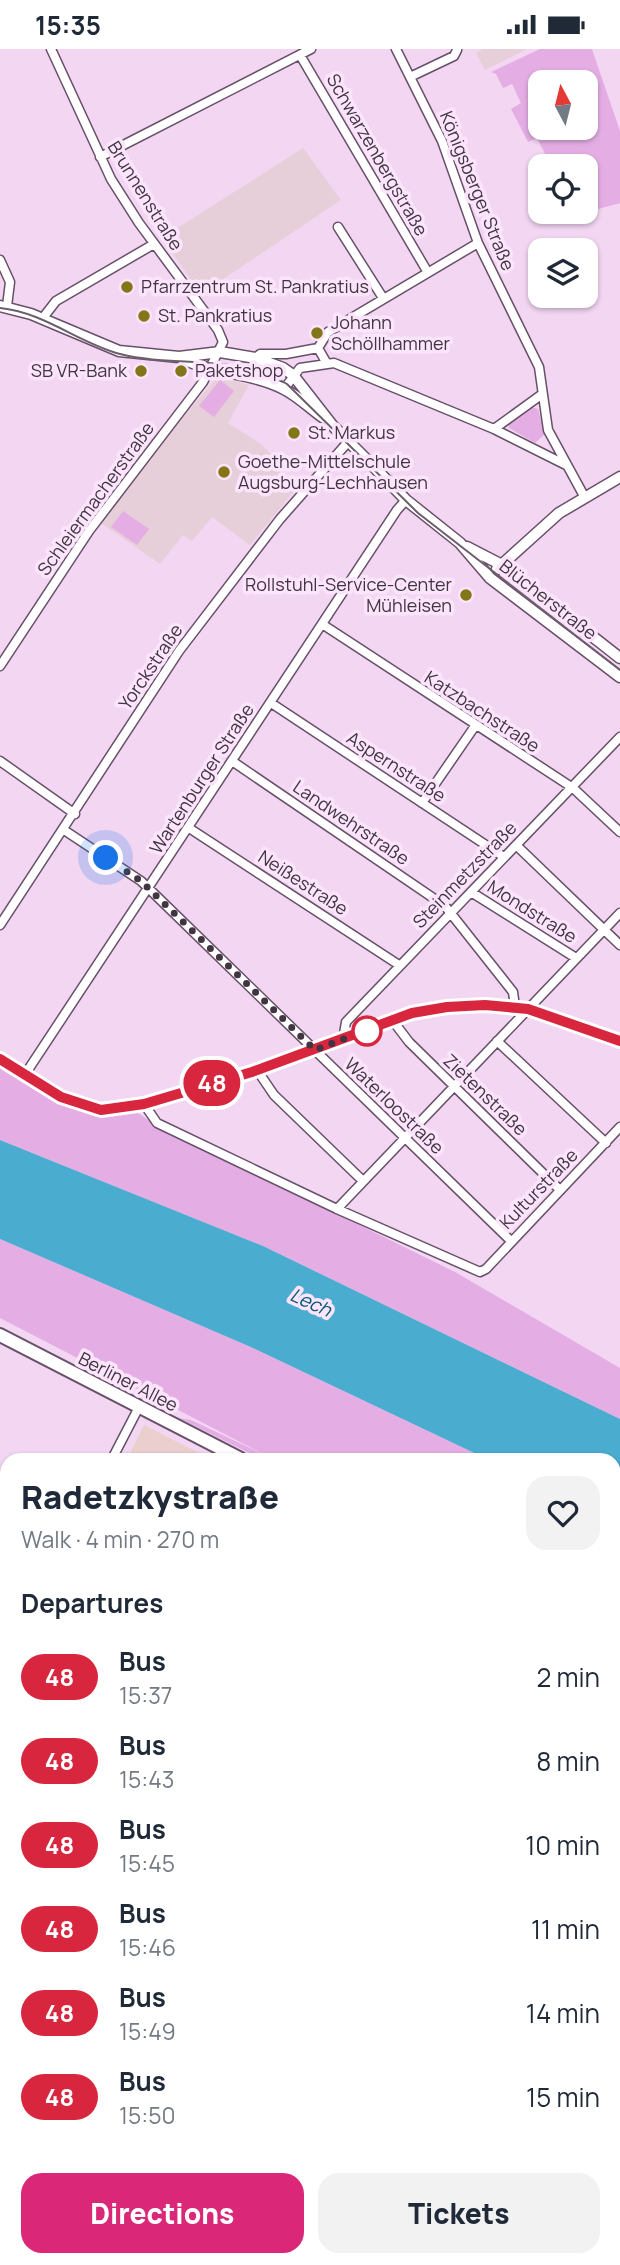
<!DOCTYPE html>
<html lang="en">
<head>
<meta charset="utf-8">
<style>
  body { margin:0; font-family:Manrope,sans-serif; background:#f2f2f3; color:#1f2937; height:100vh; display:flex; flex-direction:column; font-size:26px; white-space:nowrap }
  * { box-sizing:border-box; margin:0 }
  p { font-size:23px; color:#747a83 }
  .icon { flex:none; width:38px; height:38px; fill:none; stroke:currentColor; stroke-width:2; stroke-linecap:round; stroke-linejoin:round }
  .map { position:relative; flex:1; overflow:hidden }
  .side { position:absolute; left:0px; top:1404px; width:621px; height:814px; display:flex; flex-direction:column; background:#fff; border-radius:21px 21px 0 0; box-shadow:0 2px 5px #0004 }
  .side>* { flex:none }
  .badge { padding:0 14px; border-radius:23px; font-size:24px; line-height:46px }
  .needle { width:46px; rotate:353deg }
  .tools { position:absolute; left:528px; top:21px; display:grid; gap:14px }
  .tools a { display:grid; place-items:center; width:70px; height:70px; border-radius:14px; background:#fff; box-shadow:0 2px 5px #0004; font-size:35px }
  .you { position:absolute; width:35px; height:35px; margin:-18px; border:5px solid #fff; border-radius:50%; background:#1a73e8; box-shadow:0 0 0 10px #1a73e833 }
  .map>.badge { position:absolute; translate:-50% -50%; box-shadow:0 0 0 4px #fff }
  h2 { padding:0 21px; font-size:26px; line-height:63px }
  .round { display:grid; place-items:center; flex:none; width:74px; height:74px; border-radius:21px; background:#f2f2f3 }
  .headline { display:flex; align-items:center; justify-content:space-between; height:119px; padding:0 21px }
  h1 { font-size:33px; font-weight:800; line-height:52px }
  .button { display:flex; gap:14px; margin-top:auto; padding:14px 21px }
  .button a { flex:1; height:80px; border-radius:21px; background:#db2777; color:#fff; font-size:28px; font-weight:800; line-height:80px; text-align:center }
  .button a+a { background:#f2f2f3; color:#1f2937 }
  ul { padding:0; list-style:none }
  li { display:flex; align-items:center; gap:21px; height:84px; padding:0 21px }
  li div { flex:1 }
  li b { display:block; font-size:26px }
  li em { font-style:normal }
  li .badge { min-width:77px; font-weight:700; text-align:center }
  .status { display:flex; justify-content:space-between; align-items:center; height:49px; padding:0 35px; background:#fff; direction:ltr }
  .status svg { height:19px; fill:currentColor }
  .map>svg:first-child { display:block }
</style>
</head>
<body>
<div class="status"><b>15:35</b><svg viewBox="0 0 49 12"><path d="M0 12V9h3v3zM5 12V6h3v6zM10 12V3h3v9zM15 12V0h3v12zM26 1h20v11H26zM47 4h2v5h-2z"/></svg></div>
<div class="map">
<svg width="620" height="2216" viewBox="0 0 620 2216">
  <rect width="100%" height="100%" fill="#f2d6f2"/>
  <path fill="#eacfce" d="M144,1376L211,1410H127Z"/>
  <path fill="#e7cfd9" d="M483,0H527L485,21L476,4Z
    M303,99L341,151L201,245L162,189Z
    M218,327L249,336L228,374L261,395L284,419L278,427L294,442L250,496L212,468L192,492L183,486L160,515L101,474L149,409Z
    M614,1932L620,1937V2081L614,2078Z"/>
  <path fill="#e4aee5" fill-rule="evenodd" d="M540,0H592L620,82V154L569,168L567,163H586V117H551L537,89L528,93L511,60L521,54L512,35L503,39L496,25L491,23ZM541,33H586V79H541Z
    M220,331L234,342L214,368L199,357Z
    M532,358L538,360L545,385L535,394L509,379L508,375Z
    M123,462L149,480L137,496L111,478Z
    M0,1018L54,1053L101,1065L135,1062L156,1076L455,1223L620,1319V1370L263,1197L0,1091Z
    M0,1190L253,1299L487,1410H261L179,1369L191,1371L269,1408L0,1269Z
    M614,1471L620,1473V1585L614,1582Z"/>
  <path fill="#4aadd0" d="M0,1091L263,1197L620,1370V1473L614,1471V1410H487L253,1299L0,1190Z"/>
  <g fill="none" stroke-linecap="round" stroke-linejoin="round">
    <g stroke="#675068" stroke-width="11">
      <path id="minor" d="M396,0L442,92L478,194L539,318L548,381L584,447
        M300,6L427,222
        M410,28L454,7L457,1
        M100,108L311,0
        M338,178L383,249
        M0,211L10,233L7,257
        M42,270L56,252L154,195
        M256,309L260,305H286L318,299
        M326,313L318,299L328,283L478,194
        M284,340L300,319L334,314L494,380L566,416
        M494,380L541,346
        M322,575L573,739L620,783
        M0,617L89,482L203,333L223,293L218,281L139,174L111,130L51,0
        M271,654L504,808
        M0,712L75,765
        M232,712L445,857L513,943L515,958
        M422,754L475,677
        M189,779L399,916
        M64,781L141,832L511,1192
        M516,796L620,896
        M471,843L576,909
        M0,876L179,602L280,470L348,393
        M393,972L409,993L559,1140
        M343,991L346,973L620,688
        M497,992L606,1094
        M0,1010L61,1048L101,1061L144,1055L252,1023L412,964L447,958L485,956L528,960L620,992
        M257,1021L274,1046L363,1132
        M24,1027L397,461L406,451
        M144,1055L157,1074L337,1160L480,1223L486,1220L620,1078
        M337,1160L620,864
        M112,1410L139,1358
        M0,1573L7,1569
        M0,1610L7,1613
        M0,1784L7,1773
        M614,1894L620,1899
        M0,1924L7,1933
        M614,2190L620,2192
        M472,2213L485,2216
        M43,2216L46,2210"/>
    </g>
    <g stroke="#675068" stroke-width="13">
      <path id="tertiary" d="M0,257L31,265L119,302L179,308L220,303L256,309L283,319L293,326L332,376L370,414L406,451L460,494L490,529L620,628
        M179,308C212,325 251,323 284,340C298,347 311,360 324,369
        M467,498L500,515L620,609
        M497,520L559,464L620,428"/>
    </g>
    <g stroke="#675068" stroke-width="14">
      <path id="secondary" d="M614,1814L620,1806
        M614,1836L620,1828
        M253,2216L259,2210
        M274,2216L279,2210"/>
    </g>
    <g stroke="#675068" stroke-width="16">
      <path id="primary" d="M0,1286L241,1410
        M614,1594L620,1598
        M614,1608L620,1611
        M614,1621L620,1625"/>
    </g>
    <use href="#minor" stroke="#fff" stroke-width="8"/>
    <use href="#tertiary" stroke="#fff" stroke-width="10"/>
    <use href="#secondary" stroke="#fff" stroke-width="10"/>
    <use href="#primary" stroke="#fff" stroke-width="12"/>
    <path stroke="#6d5e6e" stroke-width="2" d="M0,259C43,263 79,294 120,305C176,319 233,304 287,335L418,464L620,621"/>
  </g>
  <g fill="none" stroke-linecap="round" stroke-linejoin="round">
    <g stroke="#fff" stroke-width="16">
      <path id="line" d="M0,1010L61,1048L101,1061L144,1055L252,1023L412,964L447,958L485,956L528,960L620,992"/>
    </g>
    <use href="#line" stroke="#d7263d" stroke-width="10"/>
    <path stroke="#403541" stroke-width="7" stroke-dasharray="0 12.6" d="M106,809L141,832L315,1001L375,978L367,982"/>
  </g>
  <g fill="#837619" stroke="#fce5fc" stroke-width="2.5">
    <circle cx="127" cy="238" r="7"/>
    <circle cx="144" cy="267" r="7"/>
    <circle cx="317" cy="284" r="7"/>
    <circle cx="141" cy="322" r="7"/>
    <circle cx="181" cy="322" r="7"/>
    <circle cx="294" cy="384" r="7"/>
    <circle cx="224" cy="423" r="7"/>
    <circle cx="466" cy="546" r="7"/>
  </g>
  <circle fill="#fff" stroke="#d7263d" stroke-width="3.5" cx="367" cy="982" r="14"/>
  <g text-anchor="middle" stroke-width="7" stroke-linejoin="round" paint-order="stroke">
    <g font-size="18" fill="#403541" stroke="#fce5fc">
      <text transform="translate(377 106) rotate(60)" y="6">Schwarzenbergstraße</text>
      <text transform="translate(477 142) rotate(68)" y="6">Königsberger Straße</text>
      <text transform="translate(145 147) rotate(58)" y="6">Brunnenstraße</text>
      <text transform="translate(96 450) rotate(-54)" y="6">Schleiermacherstraße</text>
      <text transform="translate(548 551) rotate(38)" y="6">Blücherstraße</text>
      <text transform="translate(151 618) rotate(-56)" y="6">Yorckstraße</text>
      <text transform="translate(482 663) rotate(33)" y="6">Katzbachstraße</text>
      <text transform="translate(396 718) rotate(33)" y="6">Aspernstraße</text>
      <text transform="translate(202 730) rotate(-57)" y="6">Wartenburger Straße</text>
      <text transform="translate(351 774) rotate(34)" y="6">Landwehrstraße</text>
      <text transform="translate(465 826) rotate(-46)" y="6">Steinmetzstraße</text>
      <text transform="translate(303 834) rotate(33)" y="6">Neißestraße</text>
      <text transform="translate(532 863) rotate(32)" y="6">Mondstraße</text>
      <text transform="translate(485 1046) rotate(44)" y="6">Zietenstraße</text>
      <text transform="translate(394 1057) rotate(44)" y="6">Waterloostraße</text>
      <text transform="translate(539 1140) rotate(-46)" y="6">Kulturstraße</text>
      <text transform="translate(128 1333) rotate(27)" y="6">Berliner Allee</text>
    </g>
    <g font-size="18" fill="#403541" stroke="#fce5fc" text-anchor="start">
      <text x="141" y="244">Pfarrzentrum St. Pankratius</text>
      <text x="158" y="273">St. Pankratius</text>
      <text x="331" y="280">Johann<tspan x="331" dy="21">Schöllhammer</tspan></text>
      <text x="127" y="328" text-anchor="end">SB VR-Bank</text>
      <text x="195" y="328">Paketshop</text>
      <text x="308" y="390">St. Markus</text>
      <text x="238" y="419">Goethe-Mittelschule<tspan x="238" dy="21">Augsburg-Lechhausen</tspan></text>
      <text x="452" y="542" text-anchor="end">Rollstuhl-Service-Center<tspan x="452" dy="21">Mühleisen</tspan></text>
    </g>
    <g font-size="19" font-style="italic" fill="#005870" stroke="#fce5fc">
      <text transform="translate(311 1253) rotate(24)" y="7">Lech</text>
    </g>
  </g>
</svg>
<div class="tools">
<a><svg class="needle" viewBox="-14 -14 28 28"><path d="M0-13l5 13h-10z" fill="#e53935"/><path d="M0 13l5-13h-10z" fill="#747a83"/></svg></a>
<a><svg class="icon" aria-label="locate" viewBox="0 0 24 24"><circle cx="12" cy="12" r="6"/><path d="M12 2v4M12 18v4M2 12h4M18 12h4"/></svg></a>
<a><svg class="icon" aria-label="layers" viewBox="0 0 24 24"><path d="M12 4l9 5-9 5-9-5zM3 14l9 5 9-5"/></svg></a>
</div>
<div class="you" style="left:106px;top:809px"></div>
<b class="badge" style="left:212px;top:1034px;background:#d7263d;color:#fff">48</b>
<section class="side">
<div class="headline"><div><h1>Radetzkystraße</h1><p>Walk · 4 min · 270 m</p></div><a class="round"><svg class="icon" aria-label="heart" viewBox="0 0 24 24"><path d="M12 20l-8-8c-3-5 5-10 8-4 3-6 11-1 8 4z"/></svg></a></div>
<h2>Departures</h2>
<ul>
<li><span class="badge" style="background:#d7263d;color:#fff">48</span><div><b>Bus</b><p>15:37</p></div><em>2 min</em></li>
<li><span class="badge" style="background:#d7263d;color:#fff">48</span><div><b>Bus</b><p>15:43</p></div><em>8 min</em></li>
<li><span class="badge" style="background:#d7263d;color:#fff">48</span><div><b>Bus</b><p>15:45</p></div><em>10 min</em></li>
<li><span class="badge" style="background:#d7263d;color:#fff">48</span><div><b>Bus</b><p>15:46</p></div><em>11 min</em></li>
<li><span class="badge" style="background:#d7263d;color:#fff">48</span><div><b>Bus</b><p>15:49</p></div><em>14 min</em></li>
<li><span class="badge" style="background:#d7263d;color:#fff">48</span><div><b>Bus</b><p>15:50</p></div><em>15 min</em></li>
</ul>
<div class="button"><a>Directions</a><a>Tickets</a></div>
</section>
</div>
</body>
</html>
